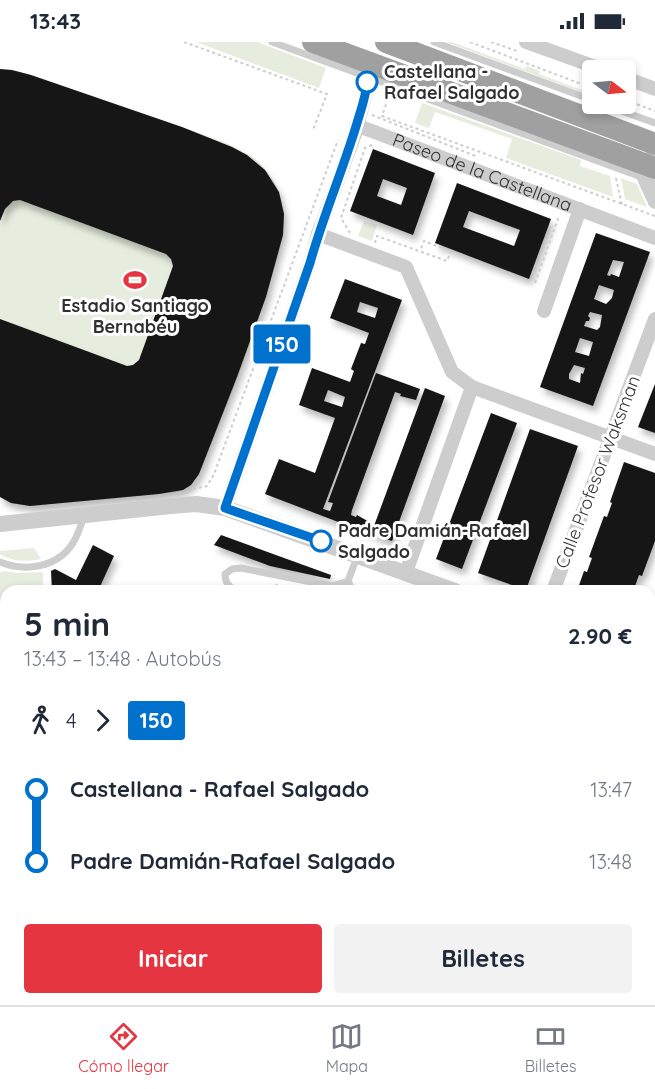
<!DOCTYPE html>
<html lang="es">
<head>
<meta charset="utf-8">
<style>
  body { margin:0; font-family:Quicksand,sans-serif; background:#f2f2f3; color:#1f2937; height:100vh; display:flex; flex-direction:column; font-size:22px; white-space:nowrap }
  * { box-sizing:border-box; margin:0 }
  p { font-size:20px; color:#747a83 }
  .icon { flex:none; width:33px; height:33px; fill:none; stroke:currentColor; stroke-width:2; stroke-linecap:round; stroke-linejoin:round }
  .map { position:relative; flex:1; overflow:hidden }
  .drawer { position:absolute; left:0px; top:543px; width:656px; height:420px; display:flex; flex-direction:column; background:#fff; border-radius:18px 18px 0 0; box-shadow:0 3px 9px #0003 }
  .drawer>* { flex:none }
  .badge { padding:0 12px; border-radius:4px; font-size:21px; line-height:39px }
  .needle { width:39px; rotate:106deg }
  .buttons { position:absolute; left:582px; top:18px; display:grid; gap:12px }
  .buttons a { display:grid; place-items:center; width:54px; height:54px; border-radius:6px; background:#fff; box-shadow:0 3px 9px #0003; font-size:30px }
  .map>.badge { position:absolute; translate:-50% -50%; box-shadow:0 0 0 3px #fff }
  .legs { display:flex; align-items:center; gap:9px; height:66px; padding:0 24px; font-size:20px }
  .legs p { margin-inline-start:auto }
  .overview { display:flex; align-items:center; justify-content:space-between; height:102px; padding:0 24px }
  h1 { font-size:33px; font-weight:700; line-height:45px }
  .button { display:flex; gap:12px; margin-top:auto; padding:12px 24px }
  .button a { flex:1; height:69px; border-radius:6px; background:#e53541; color:#fff; font-size:24px; font-weight:700; line-height:69px; text-align:center }
  .button a+a { background:#f2f2f3; color:#1f2937 }
  ul { padding:0 24px; list-style:none }
  li { display:flex; align-items:center; gap:21px; height:72px; font-size:22px }
  li i { display:grid; place-items:center; width:9px; height:100%; margin:0 8px; background:currentColor }
  li i::after { content:''; width:15px; height:15px; margin:-8px; border:4px solid; border-radius:50%; background:#fff }
  li p { margin-inline-start:auto }
  li:first-child i { background:linear-gradient(#0000 50%,currentColor 0) }
  li:last-child i { background:linear-gradient(currentColor 50%,#0000 0) }
  .status { display:flex; justify-content:space-between; align-items:center; height:42px; padding:0 30px; background:#fff; direction:ltr }
  .status svg { height:16px; fill:currentColor }
  .tab-bar { display:flex; justify-content:space-around; align-items:center; height:84px; border-top:2px solid #e0e1e3; background:#fff; font-size:16px; color:#747a83 }
  .tab-bar a { display:grid; justify-items:center; gap:3px }
  .tab-bar .on { color:#e53541 }
  .map>svg:first-child { display:block }
</style>
</head>
<body>
<div class="status"><b>13:43</b><svg viewBox="0 0 49 12"><path d="M0 12V9h3v3zM5 12V6h3v6zM10 12V3h3v9zM15 12V0h3v12zM26 1h20v11H26zM47 4h2v5h-2z"/></svg></div>
<div class="map">
<svg width="655" height="963" viewBox="0 0 655 963">
  <defs>
    <filter id="shadow"><feDropShadow dx="3.5" dy="6" stdDeviation="3" flood-color="#0004"/></filter>
  </defs>
  <rect width="100%" height="100%" fill="#fff"/>
  <path fill="#e6edde" d="M196,0H257L326,26L319,46Z
    M446,0H452L525,27L527,24L540,29L539,32L592,52V54Z
    M0,27L12,28L31,33C76,49 122,65 168,81C195,90 233,100 256,118C274,133 284,155 284,178C284,200 275,223 269,244C249,308 225,371 199,432C193,441 189,446 178,450L30,464L11,461L0,455Z
    M422,61L581,118L580,124L610,134L613,155L506,116L512,97L435,70L429,86L415,81Z
    M621,136L637,142L647,165L625,157Z
    M364,179L377,183L372,199L358,194Z
    M34,506L41,517C26,520 13,520 0,512V509Z
    M4,529L18,531L43,530V544L52,547V549H6V594H0V530Z
    M589,957H622L636,963H584Z"/>
  <path fill="#171717" fill-rule="evenodd" filter="url(#shadow)" d="M0,27L12,28L31,33L182,85L232,105L247,113L265,128L279,150L284,172L283,193L266,255L237,335L199,432L191,443L183,448L159,452L30,464L11,461L0,455V277L127,324L133,323L139,318L173,224L171,217L166,212L20,158L13,159L5,167L0,179Z
    M373,107L435,131L413,193L350,169ZM383,137L407,146L401,163L377,154Z
    M457,141L551,177L529,237L435,201ZM469,169L520,188L514,204L463,185Z
    M596,191L650,210L593,364L540,345ZM613,218L624,220L619,235L611,232L610,234L607,233ZM599,243L614,248L612,256L606,262L594,257ZM590,270L602,273L600,285L597,288L584,284L586,279H589L590,276L588,274ZM580,296L593,300L589,314L575,310ZM574,323L585,326L583,332L581,331L580,341L569,337V332Z
    M345,237L402,258L323,467L330,469L333,461L328,460L376,331L420,347L416,358L400,354L401,352L395,350L352,468L351,473L356,475L357,473L371,481L367,491L265,452L279,417L315,431L335,376L299,363L312,326L350,340L354,329L351,327L361,301L365,302L369,291L330,276ZM360,260L378,266L375,276L357,270ZM328,348L345,355L342,365L324,359Z
    M655,342V391L638,385Z
    M425,346L445,354L392,499L371,492Z
    M491,371L517,381L462,527L436,517Z
    M530,387L578,404L526,548L478,531Z
    M624,420L655,431V499L642,534L639,533L634,547L638,549H577L584,529L587,530L592,516L589,515L604,474L607,475L612,461L610,460Z
    M221,493L331,533L330,537L270,524L214,503Z
    M93,503L114,514L98,549H52L51,529L55,527L76,538Z
    M215,545L225,549H200L205,546Z
    M0,630L6,637V666L0,660L4,653L0,649Z
    M650,632L655,635V663L650,661Z
    M6,705V757L0,749V710Z
    M650,818L655,821V847L650,844Z
    M650,930L655,932V963H636L619,957H650Z
    M15,957H66L63,963H13Z
    M156,957H170L173,963H151Z
    M276,957H320L323,958L320,963H273Z
    M338,957H356L352,963H337L336,961Z
    M448,957H472L484,963H444Z
    M557,957H570L564,963H551Z"/>
  <g fill="none" stroke-linecap="round" stroke-linejoin="round">
    <path stroke="#cdcdcd" stroke-width="2" stroke-dasharray="3 3" stroke-linecap="butt" d="M184,0L327,52L313,88
      M470,0L592,46
      M491,0L517,9
      M390,51L382,74L655,174
      M626,58L655,69
      M372,73L478,115
      M616,136L622,163
      M350,191L341,176L365,106L372,103
      M375,201L377,194L447,219L451,209L424,199L420,209
      M535,241L559,174
      M193,447L207,444L214,432L338,98
      M274,549L277,542"/>
    <path stroke="#cdcdcd" stroke-width="7" d="M272,0L655,140
      M434,0L592,58
      M602,62L655,81
      M0,520C25,530 57,526 73,501C78,493 81,483 84,474
      M237,549C229,546 225,540 225,532L232,527L241,526L332,544L348,539
      M353,549L348,539L357,515
      M0,610L6,606
      M0,623L6,629
      M650,678L655,680
      M436,957L443,963
      M329,963L333,957
      M374,963L382,957"/>
    <g stroke="#cdcdcd" stroke-width="14">
      <path d="M526,0L604,28"/>
      <path d="M626,36L655,47"/>
      <path id="s1" d="M356,83L655,196"/>
      <path d="M649,117L644,136L655,160"/>
      <path d="M318,192L406,225L452,330L472,345L655,412"/>
      <path d="M544,269L580,167"/>
      <path d="M225,466L310,221L318,192L355,92L365,54L367,36L360,18"/>
      <path d="M406,530L472,345"/>
      <path d="M553,549L655,277"/>
      <path d="M650,611L655,613"/>
      <path d="M0,688L6,683"/>
      <path d="M650,881L655,875"/>
      <path d="M196,957L208,963"/>
      <path d="M574,963L579,957"/>
    </g>
    <path stroke="#cdcdcd" stroke-width="16" d="M0,482L171,464L196,462L225,466L455,549
      M650,722L655,729
      M0,799L6,807
      M106,957L109,963"/>
    <path stroke="#a0a0a0" stroke-width="22" d="M313,0L655,126
      M386,0L655,102"/>
  </g>
  <g fill="none" stroke-linecap="round" stroke-linejoin="round">
    <g stroke="#fff" stroke-width="14">
      <path id="line-1" d="M321,499L225,466L310,221C323,174 343,128 357,81C361,67 366,55 367,40"/>
    </g>
    <use href="#line-1" stroke="#0072ce" stroke-width="9"/>
  </g>
  <defs>
    <g id="stadium-bare" transform="scale(1.8)"><path d="M0-5a6.5 5 0 1 0 0 10a6.5 5 0 1 0 0-10ZM-3.5-1.8h7v3.6h-7Z" fill="#e53541" stroke="#fff" stroke-width="2.5" paint-order="stroke"/></g>
  </defs>
  <g fill-rule="evenodd">
    <use href="#stadium-bare" x="135" y="238"/>
  </g>
  <g fill="#fff" stroke="#0072ce" stroke-width="3">
    <circle cx="367" cy="40" r="10"/>
    <circle cx="321" cy="499" r="10"/>
  </g>
  <g text-anchor="middle" stroke-width="6" stroke-linejoin="round" paint-order="stroke">
    <g font-size="18" font-weight="bold" fill="#303030" stroke="#fff" text-anchor="start">
      <text x="384" y="36">Castellana -<tspan x="384" dy="21">Rafael Salgado</tspan></text>
      <text x="338" y="495">Padre Damián-Rafael<tspan x="338" dy="21">Salgado</tspan></text>
    </g>
    <g font-size="18" fill="#303030" stroke="#fff">
      <text dy="6" stroke="none"><textPath href="#s1" startOffset="135">Paseo de la Castellana</textPath></text>
      <text transform="translate(598 430) rotate(-69)" y="6">Calle Profesor Waksman</text>
    </g>
    <g font-size="18" font-weight="bold" fill="#303030" stroke="#fff">
      <text x="135" y="270">Estadio Santiago<tspan x="135" dy="21">Bernabéu</tspan></text>
    </g>
  </g>
</svg>
<div class="buttons">
<a><svg class="needle" viewBox="-14 -14 28 28"><path d="M0-13l5 13h-10z" fill="#e53935"/><path d="M0 13l5-13h-10z" fill="#747a83"/></svg></a>
</div>
<b class="badge" style="left:282px;top:302px;background:#0072ce;color:#fff">150</b>
<section class="drawer">
<div class="overview"><div><h1>5 min</h1><p>13:43 – 13:48 · Autobús</p></div><b>2.90 €</b></div>
<div class="legs"><svg class="icon" aria-label="walk" viewBox="0 0 24 24"><circle cx="13" cy="4" r="2"/><path d="M13 8l-2 6 4 7M11 14l-3 7M7 12l3-4h3l4 4"/></svg>4<svg class="icon" aria-label="forward" viewBox="0 0 24 24"><path d="M9 5l7 7-7 7"/></svg><b class="badge" style="background:#0072ce;color:#fff">150</b></div>
<ul>
<li><i style="color:#0072ce"></i><b>Castellana - Rafael Salgado</b><p>13:47</p></li>
<li><i style="color:#0072ce"></i><b>Padre Damián-Rafael Salgado</b><p>13:48</p></li>
</ul>
<div class="button"><a>Iniciar</a><a>Billetes</a></div>
</section>
</div>
<nav class="tab-bar">
<a class="on"><svg class="icon" aria-label="directions" viewBox="0 0 24 24"><path d="M12 3l9 9-9 9-9-9zM9 14v-3h6M13 9l2 2-2 2"/></svg>Cómo llegar</a>
<a><svg class="icon" aria-label="map" viewBox="0 0 24 24"><path d="M3 6l6-2 6 2 6-2v14l-6 2-6-2-6 2zM9 4v14M15 6v14"/></svg>Mapa</a>
<a><svg class="icon" aria-label="tickets" viewBox="0 0 24 24"><path d="M3 7h18v10H3zM15 7v10"/></svg>Billetes</a>
</nav>
</body>
</html>
